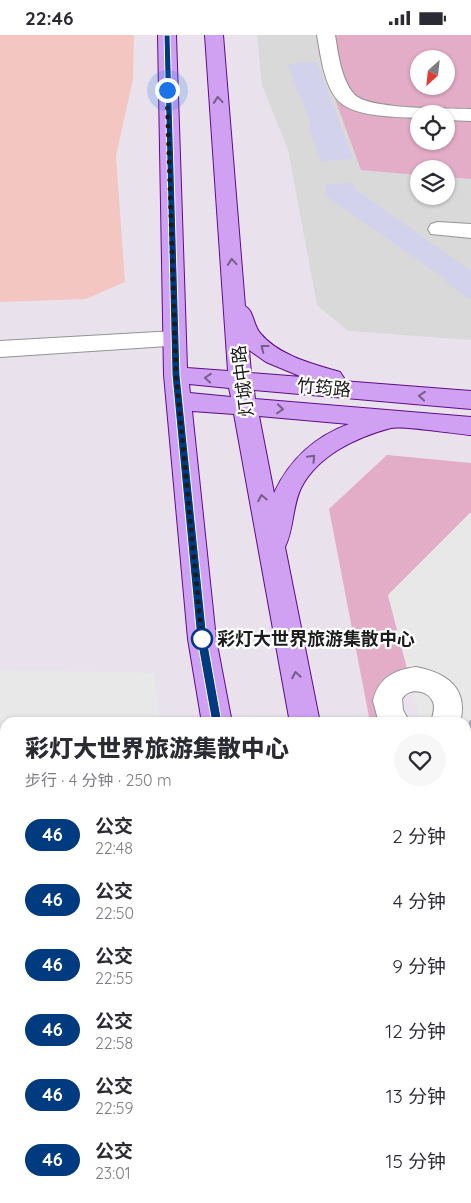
<!DOCTYPE html>
<html lang="zh">
<head>
<meta charset="utf-8">
<style>
  body { margin:0; font-family:Quicksand,"Noto Sans SC",sans-serif; background:#f7f7f7; color:#2b2b33; height:100vh; display:flex; flex-direction:column; font-size:19px; white-space:nowrap }
  * { box-sizing:border-box; margin:0 }
  p { font-size:16px; color:#7c7c81 }
  .icon { flex:none; width:28px; height:28px; fill:none; stroke:currentColor; stroke-width:2; stroke-linecap:round; stroke-linejoin:round }
  .map { position:relative; flex:1; overflow:hidden }
  .panel { position:absolute; left:0px; top:682px; width:471px; height:486px; display:flex; flex-direction:column; background:#fff; border-radius:15px 15px 0 0; box-shadow:0 1px 4px #0004 }
  .panel>* { flex:none }
  .badge { padding:0 10px; border-radius:16px; font-size:18px; line-height:32px }
  .needle { width:32px; rotate:207deg }
  .tools { position:absolute; left:410px; top:15px; display:grid; gap:10px }
  .tools a { display:grid; place-items:center; width:45px; height:45px; border-radius:50%; background:#fff; box-shadow:0 1px 4px #0004; font-size:25px }
  .you { position:absolute; width:25px; height:25px; margin:-12px; border:4px solid #fff; border-radius:50%; background:#1a73e8; box-shadow:0 0 0 8px #1a73e833 }
  .map>.badge { position:absolute; translate:-50% -50%; box-shadow:0 0 0 2px #fff }
  .round { display:grid; place-items:center; flex:none; width:52px; height:52px; border-radius:26px; background:#f7f7f7 }
  .summary { display:flex; align-items:center; justify-content:space-between; height:85px; padding:0 25px }
  h1 { font-size:24px; font-weight:800; line-height:38px }
  ul { padding:0; list-style:none }
  li { display:flex; align-items:center; gap:15px; height:65px; padding:0 25px }
  li div { flex:1 }
  li b { display:block; font-size:19px }
  li em { font-style:normal }
  li .badge { min-width:55px; font-weight:700; text-align:center }
  .status { display:flex; justify-content:space-between; align-items:center; height:35px; padding:0 25px; background:#fff; direction:ltr }
  .status svg { height:14px; fill:currentColor }
  .map>svg:first-child { display:block }
</style>
</head>
<body>
<div class="status"><b>22:46</b><svg viewBox="0 0 49 12"><path d="M0 12V9h3v3zM5 12V6h3v6zM10 12V3h3v9zM15 12V0h3v12zM26 1h20v11H26zM47 4h2v5h-2z"/></svg></div>
<div class="map">
<svg width="471" height="1168" viewBox="0 0 471 1168">
  <rect width="100%" height="100%" fill="#e9e2ec"/>
  <path fill="#d9d9da" fill-rule="evenodd" d="M257,0H471V305L348,296L317,270L288,115L262,50ZM419,24H446V51H419ZM419,79H446V106H419ZM419,134H446V161H419Z"/>
  <path fill="#d3d2ec" d="M317,27L353,124L321,126L308,90H311L301,61H299L288,29Z
    M354,148L355,154L471,236V265L446,247L447,245L326,161L325,149Z"/>
  <path fill="#e3acc7" fill-rule="evenodd" d="M317,0H471V144L446,142V134H419V140L361,135L319,20ZM419,24H446V51H419ZM419,79H446V106H419Z
    M387,420L471,428V477L388,560L407,633C379,642 366,659 380,687H370L329,474Z
    M466,1102L471,1119V1168H464L463,1164H466Z"/>
  <path fill="#f4c6c2" d="M0,0H134L133,44L116,121L125,247L86,264L0,267Z"/>
  <path fill="#e8e8e8" d="M471,477V998L466,972V688L421,687L388,560Z
    M0,635L154,638L160,687L5,688V1110H0Z"/>
  <path fill="#d7e2d7" d="M0,1110H5V1164H173L174,1168H0Z"/>
  <g fill="none" stroke-linecap="round" stroke-linejoin="round">
    <g stroke="#939393" stroke-width="2">
      <path id="minor" d="M317,0H335C338,18 341,44 354,59C367,75 448,73 471,74V86L446,85V79H419V83C399,82 358,82 342,69C324,55 321,21 317,0Z
        M438,187L471,189V203L431,199L428,194L431,189Z
        M175,296L183,298L186,304L183,310L0,322V306Z
        M416,632C447,638 469,653 460,688H431C432,681 436,674 433,667C428,655 409,652 402,664L403,675L410,688H379L373,666C378,643 394,635 416,632Z
        M466,854L471,856V907L469,908L466,907Z
        M466,938L471,940V974L466,972Z
        M466,1031L471,1033V1084L466,1082Z
        M181,1164H219L220,1168H182Z"/>
    </g>
    <g stroke="#5f0c87" stroke-width="2">
      <path id="major" d="M158,0H176L187,333L228,336L205,0H223L245,271C254,276 253,290 260,298C279,321 313,329 340,337L344,343L342,346L471,356V374L254,355L255,364L471,382V400C456,399 402,390 391,393C357,402 318,420 301,453C292,472 294,494 285,512L320,688H290L234,379L192,376L216,604L232,688H202L188,604L164,340ZM249,315L266,327L302,342L251,338ZM189,349L229,353L231,362L190,358ZM259,381L349,389C314,402 290,424 274,458Z
        M283,1164H321L322,1168H284Z
        M376,1164H414L415,1168H377Z"/>
    </g>
    <use href="#minor" fill="#fff" fill-rule="evenodd"/>
    <use href="#major" fill="#d0a0f3" fill-rule="evenodd"/>
  </g>
  <path fill="#aea8b5" d="M470,685H471V731L466,697V694Z"/>
  <defs><path id="oneway-chevron" d="M-2-3.5L2.5 0L-2 3.5" fill="none" stroke-width="1.6" stroke-linecap="round" stroke-linejoin="round" transform="scale(1.25)"/></defs>
  <g stroke="#765e88">
    <use href="#oneway-chevron" transform="translate(218 65) rotate(-95)"/>
    <use href="#oneway-chevron" transform="translate(232 227) rotate(-95)"/>
    <use href="#oneway-chevron" transform="translate(264 313) rotate(-142)"/>
    <use href="#oneway-chevron" transform="translate(208 343) rotate(-175)"/>
    <use href="#oneway-chevron" transform="translate(422 361) rotate(-175)"/>
    <use href="#oneway-chevron" transform="translate(280 374) rotate(5)"/>
    <use href="#oneway-chevron" transform="translate(312 423) rotate(-47)"/>
    <use href="#oneway-chevron" transform="translate(262 463) rotate(-101)"/>
    <use href="#oneway-chevron" transform="translate(296 640) rotate(-100)"/>
  </g>
  <path fill="#003b80" stroke="#fff" d="M164,0H170L180,340L207,604L222,688L217,692L212,688L197,604L172,340Z"/>
  <g fill="none" stroke-linecap="round" stroke-linejoin="round">
    <path stroke="#1c1c1c" stroke-width="5" stroke-dasharray="0 9" d="M167,55L176,340L202,604"/>
  </g>
  <circle fill="#fff" stroke="#003b80" stroke-width="2.5" cx="202" cy="604" r="10"/>
  <g text-anchor="middle" stroke-width="4.5" stroke-linejoin="round" paint-order="stroke">
    <g font-size="18" fill="#1c1c1c" stroke="#fff">
      <text transform="translate(243 346) rotate(-97)" y="6">灯城中路</text>
      <text transform="translate(324 353) rotate(5)" y="6">竹筠路</text>
    </g>
    <g font-size="18" font-weight="bold" fill="#1c1c1c" stroke="#fff" text-anchor="start">
      <text x="217" y="610">彩灯大世界旅游集散中心</text>
    </g>
  </g>
</svg>
<div class="tools">
<a><svg class="needle" viewBox="-14 -14 28 28"><path d="M0-13l5 13h-10z" fill="#e53935"/><path d="M0 13l5-13h-10z" fill="#7c7c81"/></svg></a>
<a><svg class="icon" aria-label="locate" viewBox="0 0 24 24"><circle cx="12" cy="12" r="6"/><path d="M12 2v4M12 18v4M2 12h4M18 12h4"/></svg></a>
<a><svg class="icon" aria-label="layers" viewBox="0 0 24 24"><path d="M12 4l9 5-9 5-9-5zM3 14l9 5 9-5"/></svg></a>
</div>
<div class="you" style="left:167px;top:55px"></div>
<section class="panel">
<div class="summary"><div><h1>彩灯大世界旅游集散中心</h1><p>步行 · 4 分钟 · 250 m</p></div><a class="round"><svg class="icon" aria-label="heart" viewBox="0 0 24 24"><path d="M12 20l-8-8c-3-5 5-10 8-4 3-6 11-1 8 4z"/></svg></a></div>
<ul>
<li><span class="badge" style="background:#003b80;color:#fff">46</span><div><b>公交</b><p>22:48</p></div><em>2 分钟</em></li>
<li><span class="badge" style="background:#003b80;color:#fff">46</span><div><b>公交</b><p>22:50</p></div><em>4 分钟</em></li>
<li><span class="badge" style="background:#003b80;color:#fff">46</span><div><b>公交</b><p>22:55</p></div><em>9 分钟</em></li>
<li><span class="badge" style="background:#003b80;color:#fff">46</span><div><b>公交</b><p>22:58</p></div><em>12 分钟</em></li>
<li><span class="badge" style="background:#003b80;color:#fff">46</span><div><b>公交</b><p>22:59</p></div><em>13 分钟</em></li>
<li><span class="badge" style="background:#003b80;color:#fff">46</span><div><b>公交</b><p>23:01</p></div><em>15 分钟</em></li>
</ul>
</section>
</div>
</body>
</html>
